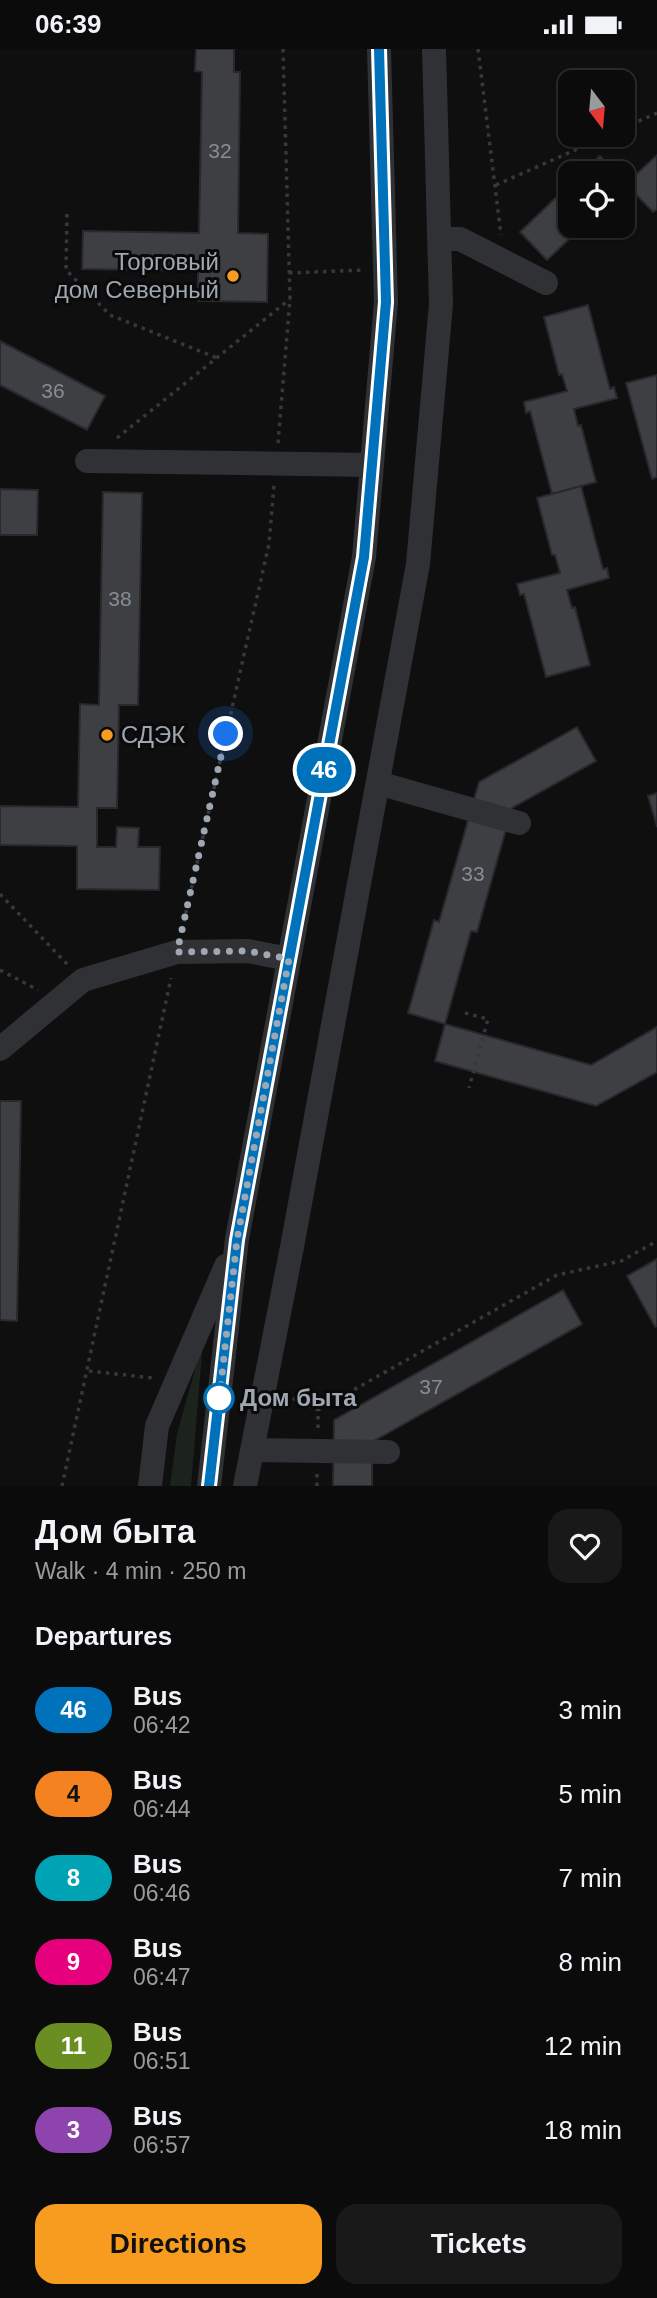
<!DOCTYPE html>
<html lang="en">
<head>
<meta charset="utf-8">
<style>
  body { margin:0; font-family:Helvetica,sans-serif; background:#19191a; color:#f1f3f6; height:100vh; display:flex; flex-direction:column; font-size:26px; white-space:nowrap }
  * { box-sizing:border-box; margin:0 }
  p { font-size:23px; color:#9a9b9d }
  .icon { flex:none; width:38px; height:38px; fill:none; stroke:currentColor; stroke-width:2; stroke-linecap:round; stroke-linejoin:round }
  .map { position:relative; height:1437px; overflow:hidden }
  .panel { display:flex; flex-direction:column; background:#0b0b0c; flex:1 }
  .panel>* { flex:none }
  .badge { padding:0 14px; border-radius:23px; font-size:24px; line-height:46px }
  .needle { width:46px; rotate:164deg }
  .tools { position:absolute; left:558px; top:21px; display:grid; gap:14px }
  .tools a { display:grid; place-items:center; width:77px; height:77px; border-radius:14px; background:#0b0b0c; box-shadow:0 2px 5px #0004,0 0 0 2px #2b2b2d; font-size:35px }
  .you { position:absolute; width:35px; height:35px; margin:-18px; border:5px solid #fff; border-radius:50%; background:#1a73e8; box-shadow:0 0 0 10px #1a73e833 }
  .map>.badge { position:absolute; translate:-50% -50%; box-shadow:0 0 0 4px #fff }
  h2 { padding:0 35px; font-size:26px; line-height:63px }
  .round { display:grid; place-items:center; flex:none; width:74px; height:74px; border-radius:21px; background:#19191a }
  .headline { display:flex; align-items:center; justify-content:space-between; height:119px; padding:0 35px }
  h1 { font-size:33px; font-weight:600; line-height:52px }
  .primary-button { display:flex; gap:14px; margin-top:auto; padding:14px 35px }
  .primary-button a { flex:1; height:80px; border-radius:21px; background:#f89c1f; color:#111; font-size:28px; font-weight:600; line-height:80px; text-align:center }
  .primary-button a+a { background:#19191a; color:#f1f3f6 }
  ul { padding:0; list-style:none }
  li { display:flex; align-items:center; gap:21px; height:84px; padding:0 35px }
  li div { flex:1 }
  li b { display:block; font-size:26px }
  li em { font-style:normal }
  li .badge { min-width:77px; font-weight:700; text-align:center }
  .status { display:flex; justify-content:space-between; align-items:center; height:49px; padding:0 35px; background:#0b0b0c; direction:ltr }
  .status svg { height:19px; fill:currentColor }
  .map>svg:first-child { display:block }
</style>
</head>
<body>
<div class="status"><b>06:39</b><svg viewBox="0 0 49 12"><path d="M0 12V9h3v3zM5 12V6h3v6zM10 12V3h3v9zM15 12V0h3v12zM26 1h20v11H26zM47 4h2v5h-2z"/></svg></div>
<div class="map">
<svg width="657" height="1437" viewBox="0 0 657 1437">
  <rect width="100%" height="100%" fill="#0f0f10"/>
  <path fill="#1b231c" d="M203,1292L191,1437H170L177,1385Z"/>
  <path fill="#3e3f43" stroke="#29292d" stroke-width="2" d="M196,0H234V23H240L238,184L268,185L267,253L198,252V222L82,220L83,182L199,184L202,23L195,22Z
    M657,106V160L653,163L626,135Z
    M600,107L616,124H582Z
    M570,135V177H583L547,211L520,183Z
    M588,256L610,340L614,338L617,349L574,360L578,377L581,376L596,433L552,445L530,362L526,364L524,353L567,342L562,325L559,326L544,268Z
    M0,292L105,347L87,381L0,336Z
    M657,326V428L652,430L626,334Z
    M581,437L603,520L607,519L609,529L567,541L572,559L575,558L590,616L546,628L524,545L520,546L517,535L560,524L555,506H552L537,449Z
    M0,440L38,441L37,486H0Z
    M103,443L142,444L138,656H119L117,759H97V798H116L117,778L139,779L138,798H160L159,841L77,840V797L0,796V757L78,758L80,655L99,656Z
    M577,678L596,712L512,759L477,883L471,882L445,975L408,964L434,871L439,873L479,733Z
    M657,744V778L648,747Z
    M445,975L591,1016L657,978V1023L596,1057L435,1012Z
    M0,1052H21L17,1272L0,1271Z
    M657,1210V1277L655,1278L627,1227Z
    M563,1241L582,1275L372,1393V1437H333L334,1371Z"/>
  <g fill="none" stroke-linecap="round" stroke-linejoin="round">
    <path stroke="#36383d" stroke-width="3.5" stroke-dasharray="3.5 5" stroke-linecap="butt" d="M478,0L501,186
      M623,79L657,64
      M496,136L609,86
      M67,165L66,221L110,266L217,309
      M289,224L364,221
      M117,389L290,250
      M278,394L290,250L283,0
      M0,845L67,915
      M182,881L269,495L274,436
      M0,921L38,941
      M465,964L488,970L469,1039
      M89,1322L153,1329
      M285,1346L318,1361
      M318,1379V1361L557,1226L621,1212L657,1192
      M62,1437L171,929
      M317,1437V1425"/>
    <path stroke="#303135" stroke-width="24" d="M439,190H460L546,234
      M87,412L372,416
      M378,734L519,774
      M0,1000L83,931L177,903L248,902L289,910
      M252,1401L388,1403
      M150,1437L157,1377L226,1217
      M209,1437L237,1190L364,508L386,253L379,0
      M245,1437L292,1198L418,515L441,255L434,0"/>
  </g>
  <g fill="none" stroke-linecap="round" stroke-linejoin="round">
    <g stroke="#fff" stroke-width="16">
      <path id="line" d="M209,1437L237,1191L364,508L386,253L379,0"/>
    </g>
    <use href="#line" stroke="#0072bc" stroke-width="10"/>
    <path stroke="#9fa7b2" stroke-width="7" stroke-dasharray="0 12.6" d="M219,1349L218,1361L237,1191L289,910L248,902L177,903L226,685"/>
  </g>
  <g fill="#f89c1f" stroke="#0a0a0b" stroke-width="2.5">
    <circle cx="233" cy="227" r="7"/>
    <circle cx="107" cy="686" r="7"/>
  </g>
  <circle fill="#fff" stroke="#0072bc" stroke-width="3.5" cx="219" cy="1349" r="14"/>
  <g text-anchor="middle" stroke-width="6" stroke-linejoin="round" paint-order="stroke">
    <g font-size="21" fill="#878d96">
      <text x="220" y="109">32</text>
      <text x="53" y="349">36</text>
      <text x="120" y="557">38</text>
      <text x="473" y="832">33</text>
      <text x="431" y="1345">37</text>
    </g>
    <g font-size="24" fill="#9fa7b2" stroke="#0a0a0b" text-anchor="end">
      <text x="219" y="221">Торговый<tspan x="219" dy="28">дом Северный</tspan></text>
      <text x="121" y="694" text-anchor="start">СДЭК</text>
    </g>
    <g font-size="24" font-weight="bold" fill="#9fa7b2" stroke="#0a0a0b" text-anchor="start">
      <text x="240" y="1357">Дом быта</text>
    </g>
  </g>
</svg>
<div class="tools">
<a><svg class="needle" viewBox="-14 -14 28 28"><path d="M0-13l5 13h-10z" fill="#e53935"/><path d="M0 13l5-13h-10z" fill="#9a9b9d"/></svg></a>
<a><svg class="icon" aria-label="locate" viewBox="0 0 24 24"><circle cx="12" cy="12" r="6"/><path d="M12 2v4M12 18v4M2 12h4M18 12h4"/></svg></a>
</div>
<div class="you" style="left:226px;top:685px"></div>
<b class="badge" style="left:324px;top:721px;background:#0072bc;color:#fff">46</b>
</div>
<section class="panel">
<div class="headline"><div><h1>Дом быта</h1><p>Walk · 4 min · 250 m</p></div><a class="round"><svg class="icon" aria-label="heart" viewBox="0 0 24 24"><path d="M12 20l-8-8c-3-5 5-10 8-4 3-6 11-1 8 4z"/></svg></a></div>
<h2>Departures</h2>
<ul>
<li><span class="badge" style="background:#0072bc;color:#fff">46</span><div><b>Bus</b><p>06:42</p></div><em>3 min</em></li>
<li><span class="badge" style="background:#f58220;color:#111">4</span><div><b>Bus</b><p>06:44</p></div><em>5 min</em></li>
<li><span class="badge" style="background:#00a3b4;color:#fff">8</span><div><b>Bus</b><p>06:46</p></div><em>7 min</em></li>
<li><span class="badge" style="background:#e6007e;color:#fff">9</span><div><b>Bus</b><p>06:47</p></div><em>8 min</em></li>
<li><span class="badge" style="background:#6b8e23;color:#fff">11</span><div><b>Bus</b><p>06:51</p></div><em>12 min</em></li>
<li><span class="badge" style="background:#8e44ad;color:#fff">3</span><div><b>Bus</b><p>06:57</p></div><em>18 min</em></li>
</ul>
<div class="primary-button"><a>Directions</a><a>Tickets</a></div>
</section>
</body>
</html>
